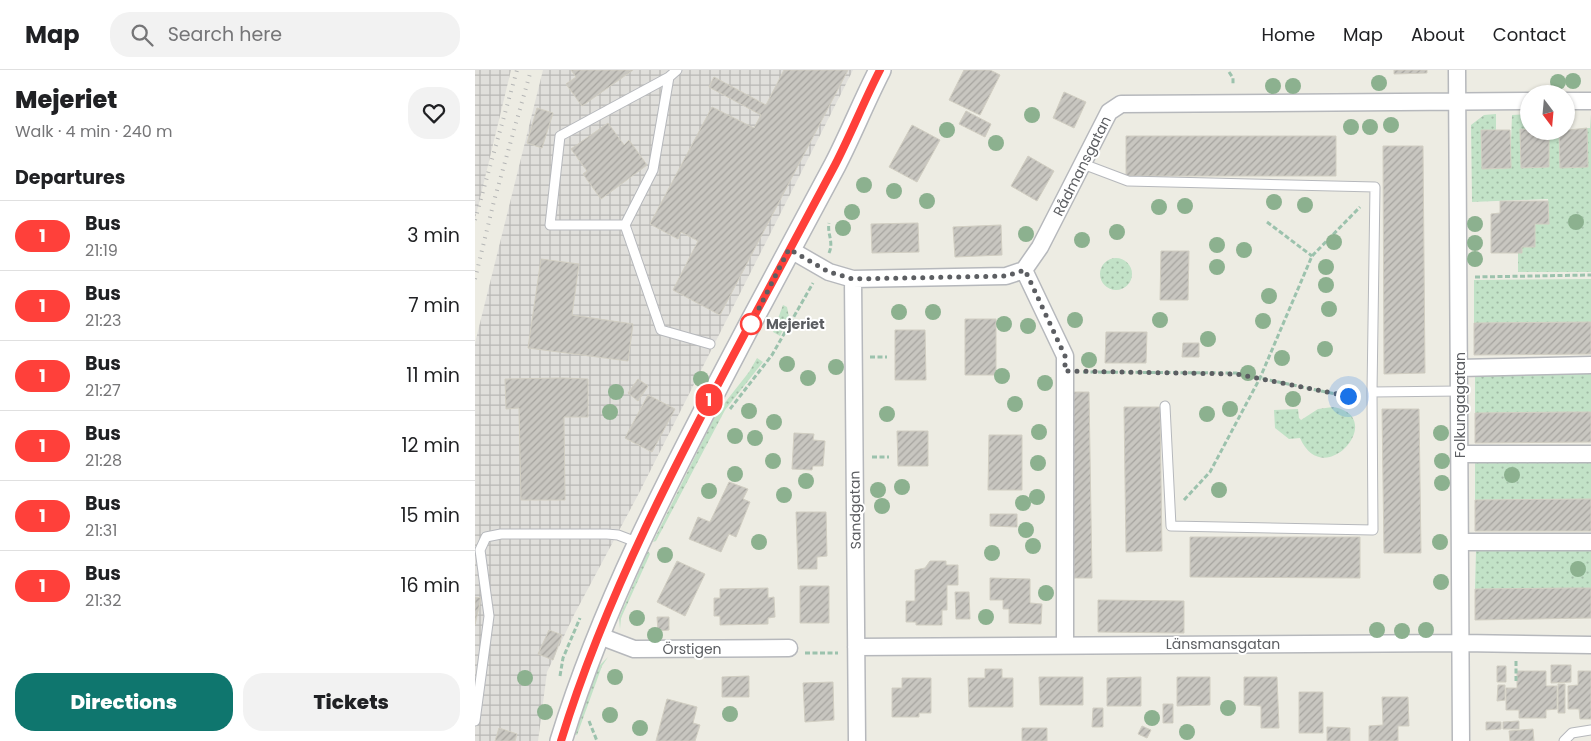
<!DOCTYPE html>
<html lang="en">
<head>
<meta charset="utf-8">
<style>
  body { margin:0; font-family:Poppins,sans-serif; background:#f2f2f2; color:#202124; height:100vh; display:flex; flex-direction:column; font-size:19px; white-space:nowrap }
  * { box-sizing:border-box; margin:0 }
  p { font-size:16px; color:#757577 }
  .icon { flex:none; width:28px; height:28px; fill:none; stroke:currentColor; stroke-width:2; stroke-linecap:round; stroke-linejoin:round }
  .map { position:relative; flex:1; overflow:hidden }
  .details { display:flex; flex-direction:column; background:#fff; width:475px }
  .details>* { flex:none }
  .badge { padding:0 10px; border-radius:16px; font-size:18px; line-height:32px }
  .needle { width:32px; rotate:164deg }
  .controls { position:absolute; left:1045px; top:15px; display:grid; gap:10px }
  .controls a { display:grid; place-items:center; width:55px; height:55px; border-radius:50%; background:#fff; box-shadow:0 1px 4px #0004; font-size:25px }
  .you { position:absolute; width:25px; height:25px; margin:-12px; border:4px solid #fff; border-radius:50%; background:#1a73e8; box-shadow:0 0 0 8px #1a73e833 }
  .map>.badge { position:absolute; translate:-50% -50%; box-shadow:0 0 0 2px #fff }
  h2 { padding:0 15px; font-size:19px; line-height:45px }
  .round { display:grid; place-items:center; flex:none; width:52px; height:52px; border-radius:20px; background:#f2f2f2 }
  .overview { display:flex; align-items:center; justify-content:space-between; height:85px; padding:0 15px }
  h1 { font-size:24px; font-weight:800; line-height:38px }
  .button { display:flex; gap:10px; margin-top:auto; padding:10px 15px }
  .button a { flex:1; height:58px; border-radius:20px; background:#0f766e; color:#fff; font-size:20px; font-weight:800; line-height:58px; text-align:center }
  .button a+a { background:#f2f2f2; color:#202124 }
  ul { padding:0; list-style:none }
  li { display:flex; align-items:center; gap:15px; height:70px; padding:0 15px; border-top:1px solid #e0e0e0 }
  li div { flex:1 }
  li b { display:block; font-size:19px }
  li em { font-style:normal }
  li .badge { min-width:55px; font-weight:700; text-align:center }
  header { display:flex; align-items:center; gap:30px; box-sizing:border-box; height:70px; padding:0 25px; background:#fff; border-bottom:1px solid #e0e0e0 }
  header strong { font-size:24px }
  nav { display:flex; gap:28px; margin-inline-start:auto; font-size:18px }
  .search { width:350px; height:45px; background:#f2f2f2; display:flex; align-items:center; gap:12px; box-sizing:border-box; padding:0 18px; border-radius:20px; color:#757577; font-size:19px }
  main { display:flex; flex:1; min-height:0 }
  .map>svg:first-child { display:block }
</style>
</head>
<body>
<header>
<strong>Map</strong>
<div class="search"><svg class="icon" aria-label="search" viewBox="0 0 24 24"><circle cx="10" cy="10" r="6"/><path d="M15 15l6 6"/></svg>Search here</div>
<nav><a>Home</a><a>Map</a><a>About</a><a>Contact</a></nav>
</header>
<main>
<section class="details">
<div class="overview"><div><h1>Mejeriet</h1><p>Walk · 4 min · 240 m</p></div><a class="round"><svg class="icon" aria-label="heart" viewBox="0 0 24 24"><path d="M12 20l-8-8c-3-5 5-10 8-4 3-6 11-1 8 4z"/></svg></a></div>
<h2>Departures</h2>
<ul>
<li><span class="badge" style="background:#ff403a;color:#fff">1</span><div><b>Bus</b><p>21:19</p></div><em>3 min</em></li>
<li><span class="badge" style="background:#ff403a;color:#fff">1</span><div><b>Bus</b><p>21:23</p></div><em>7 min</em></li>
<li><span class="badge" style="background:#ff403a;color:#fff">1</span><div><b>Bus</b><p>21:27</p></div><em>11 min</em></li>
<li><span class="badge" style="background:#ff403a;color:#fff">1</span><div><b>Bus</b><p>21:28</p></div><em>12 min</em></li>
<li><span class="badge" style="background:#ff403a;color:#fff">1</span><div><b>Bus</b><p>21:31</p></div><em>15 min</em></li>
<li><span class="badge" style="background:#ff403a;color:#fff">1</span><div><b>Bus</b><p>21:32</p></div><em>16 min</em></li>
</ul>
<div class="button"><a>Directions</a><a>Tickets</a></div>
</section>
<div class="map">
<svg width="1116" height="671" viewBox="0 0 1116 671">
  <defs>
    <pattern id="industrial-grid" width="8" height="8" patternUnits="userSpaceOnUse" patternTransform="scale(1.25)"><rect width="8" height="8" fill="#e0dfdb"/><path d="M0 4h8M4 0v8" fill="none" stroke="#b9b8b5"/></pattern>
    <pattern id="grass-dots" width="8" height="8" patternUnits="userSpaceOnUse" patternTransform="scale(1.25)"><rect width="8" height="8" fill="#c2e2c7"/><path d="M2 2h.1M6 6h.1" fill="none" stroke="#a1baa5" stroke-width="1.8" stroke-linecap="round"/></pattern>
    <pattern id="building-hatch" width="6" height="6" patternUnits="userSpaceOnUse" patternTransform="scale(1.25)"><rect width="6" height="6" fill="#c8c6c0"/><path d="M-1 1l2-2M0 6l6-6M5 7l2-2" fill="none" stroke="#a6a49f"/></pattern>
  </defs>
  <rect width="100%" height="100%" fill="#edece3"/>
  <path fill="url(#industrial-grid)" d="M0,0H36L0,149Z
    M68,0H378L163,425L99,545L72,602L63,671H0V273Z"/>
  <path fill="url(#grass-dots)" d="M1021,44V60L1006,61L1008,99L1035,98L1037,45L1054,44V59H1046V98L1074,97V61H1084L1085,97H1112V58H1115L1116,44V202H1043V183L1047,182V177H1060V154H1074L1073,129L997,132L996,55L1009,45Z
    M625 204a16 16 0 1 1 32 0a16 16 0 1 1-32 0Z
    M1116,209V252L999,253V210Z
    M308,235L312,237L314,247L305,266L298,262Z
    M282,288L288,292L250,340L181,471L178,472L241,344L274,302Z
    M1116,302V342L1000,343V303Z
    M858,337C914,346 849,423 825,368L814,369L800,358L799,340L823,339L824,348L826,350L843,339Z
    M1116,389V429L1000,430V391Z
    M1116,479V518L1000,519L1001,480Z
    M173,481L175,484L146,548L145,559L144,548Z
    M133,587L127,596L102,665L99,664L123,597Z"/>
  <path fill="url(#building-hatch)" stroke="#d1cec2" d="M96,0H158L107,36L91,14L101,7Z
    M309,0H373L245,245L198,220L223,171L206,162L203,169L175,154L237,37L279,58L286,45L234,17L239,7L291,35Z
    M489,0H515L525,5L505,45L474,30Z
    M919,0H952V3L919,4Z
    M589,22L611,32L599,58L578,48Z
    M62,38L78,43L67,78L52,73Z
    M491,41L516,54L510,67L484,54Z
    M133,53L149,75L154,70L172,95L126,129L108,104L112,101L96,79Z
    M437,55L465,70L442,112L414,97Z
    M1112,58L1113,97L1085,98L1084,61Z
    M1045,59L1074,61V97L1046,98Z
    M1006,60H1035L1036,98L1007,99Z
    M651,66H861V106H651Z
    M908,76H948L950,303L909,304Z
    M553,86L579,101L562,131L536,116Z
    M1025,131H1073L1074,154H1060V177H1047V183H1016V144L1025,143Z
    M443,153L444,182L397,183L396,154Z
    M526,155L527,185L480,187L478,157Z
    M686,181H714L713,230H685Z
    M66,189L104,194L97,245L158,254L153,291L53,278Z
    M490,249H521V305H490Z
    M1116,252V284L999,285V253Z
    M420,260H450L451,310H420Z
    M631,262H672L671,293H630Z
    M708,273H724V287H707Z
    M87,308L113,309V347H89L90,430H46L44,338L31,339L30,309Z
    M163,309L173,316L163,331L153,323Z
    M596,322H614L617,508H599Z
    M173,325L200,339L177,382L150,368Z
    M649,337H685L687,481L651,482Z
    M907,339H944L946,483H909Z
    M1096,342H1116V372L1000,373V343Z
    M422,361H453V396H423Z
    M319,363L339,364L338,370L350,371L348,396H338L337,400L317,399Z
    M514,365H547V420H513Z
    M254,412L273,419L268,429L275,432L261,467L254,464L246,482L214,469L223,447L235,452Z
    M1116,429V461H1000V430Z
    M321,442H351L352,486L342,487V499H323Z
    M515,444H542V457L515,456Z
    M715,467H885V508L715,507Z
    M202,491L230,504L210,546L182,532Z
    M455,491H471V495H483V515H472V540H467V555H441V552H431V531H440V500L450,498Z
    M515,508L555,509V533L567,534L566,554L534,553V539H528V530H515Z
    M325,516H354V553H325Z
    M293,518V528L299,527L300,547L293,548V554L245,555V546H239V528H245V519Z
    M1097,518H1116V548L1000,550V519Z
    M480,522H494L495,549H481Z
    M0,527L6,528L0,555Z
    M623,530L709,531V563L623,562Z
    M182,547H194V560L183,561Z
    M74,560L87,565L78,590L63,584Z
    M1076,595H1096V612L1076,613Z
    M1022,596H1031V612H1022Z
    M510,599H527V608H538V637H494L493,608H510Z
    M1042,601H1071V616H1082V639L1071,640V648H1044V640H1031V618H1042Z
    M1103,601H1116V649H1105L1104,639H1093V616L1103,615Z
    M274,606V627H247V607Z
    M564,607H608V635H565Z
    M666,607V636H632V608Z
    M702,607H735V635L702,636Z
    M769,607H802L804,658H786V636L769,635Z
    M427,608H456V643H444V647H417V618H427Z
    M358,612L359,650L330,652L328,613Z
    M1083,614H1090V643H1083Z
    M1023,615H1030V630L1022,631Z
    M824,622H848V663H824Z
    M907,627H933L934,656H923V671H894V656L908,655Z
    M192,629L222,637L218,653L225,655L220,671H181Z
    M688,634H698V653H688Z
    M618,638H628V657H617Z
    M1044,651V659H1028V652Z
    M1011,652H1026V659L1011,660Z
    M667,656L676,660L672,668L663,664Z
    M852,657L875,658V671H852Z
    M24,658L42,664L40,671H20Z
    M547,658H572V671H547Z
    M1058,659L1059,671H1035L1034,661Z"/>
  <g fill="none" stroke-linecap="round" stroke-linejoin="round">
    <g stroke="#b6b8bc" stroke-width="11">
      <path id="service" d="M194,7L178,100L150,155L186,260L235,274
        M608,94L653,111L900,117L897,322L898,460L696,456L690,336
        M150,155H75L85,66L194,7L202,0
        M897,322L985,321
        M0,651L14,546L5,480L11,467L26,464H132L143,465L164,473
        M1089,671L1097,663L1116,660"/>
    </g>
    <g stroke="#b6b8bc" stroke-width="19">
      <path id="minor" d="M982,0L986,671
        M1091,31H1116
        M314,179L354,202L378,209L531,206L549,200L565,177L634,42L646,34L1054,31
        M549,200L590,286V575
        M378,209L382,671
        M984,298L1116,295
        M985,384H1116
        M985,472H1116
        M122,565L159,579L314,578
        M381,577L986,573L1116,575"/>
    </g>
    <g stroke="#b6b8bc" stroke-width="24">
      <path id="tertiary" d="M86,671C131,524 205,388 276,252C304,200 332,148 360,95C376,64 389,31 405,0"/>
    </g>
    <path stroke="#9cc2ad" stroke-width="3" stroke-dasharray="5 2.5" stroke-linecap="butt" d="M754,2L758,8V15
      M792,152L837,186
      M354,183C359,172 352,164 354,153
      M1000,207L1116,205
      M395,287H412
      M608,302L761,303L884,329
      M255,339L297,285L338,213
      M397,387H414
      M709,430L735,402L785,308L837,186L885,137
      M330,583H363
      M85,606L88,588L105,548
      M1041,611V591
      M114,651L122,671"/>
    <use href="#service" stroke="#fff" stroke-width="9"/>
    <use href="#minor" stroke="#fff" stroke-width="16"/>
    <use href="#tertiary" stroke="#fff" stroke-width="21"/>
    <path stroke="#b4b5b5" stroke-width="4" stroke-dasharray="1 6" stroke-linecap="butt" d="M0,150L42,0
      M0,209L19,131L56,0"/>
  </g>
  <g fill="#8cb18f">
    <circle cx="1098" cy="11" r="8"/>
    <circle cx="1083" cy="12" r="8"/>
    <circle cx="904" cy="13" r="8"/>
    <circle cx="798" cy="16" r="8"/>
    <circle cx="818" cy="16" r="8"/>
    <circle cx="557" cy="45" r="8"/>
    <circle cx="916" cy="55" r="8"/>
    <circle cx="876" cy="57" r="8"/>
    <circle cx="895" cy="57" r="8"/>
    <circle cx="472" cy="60" r="8"/>
    <circle cx="521" cy="73" r="8"/>
    <circle cx="389" cy="115" r="8"/>
    <circle cx="419" cy="121" r="8"/>
    <circle cx="452" cy="131" r="8"/>
    <circle cx="799" cy="132" r="8"/>
    <circle cx="830" cy="135" r="8"/>
    <circle cx="710" cy="136" r="8"/>
    <circle cx="684" cy="137" r="8"/>
    <circle cx="377" cy="142" r="8"/>
    <circle cx="1101" cy="152" r="8"/>
    <circle cx="1000" cy="154" r="8"/>
    <circle cx="368" cy="158" r="8"/>
    <circle cx="642" cy="162" r="8"/>
    <circle cx="551" cy="164" r="8"/>
    <circle cx="607" cy="170" r="8"/>
    <circle cx="859" cy="172" r="8"/>
    <circle cx="1000" cy="173" r="8"/>
    <circle cx="742" cy="175" r="8"/>
    <circle cx="769" cy="180" r="8"/>
    <circle cx="1000" cy="189" r="8"/>
    <circle cx="742" cy="197" r="8"/>
    <circle cx="851" cy="197" r="8"/>
    <circle cx="851" cy="215" r="8"/>
    <circle cx="794" cy="226" r="8"/>
    <circle cx="854" cy="239" r="8"/>
    <circle cx="424" cy="242" r="8"/>
    <circle cx="458" cy="242" r="8"/>
    <circle cx="600" cy="250" r="8"/>
    <circle cx="685" cy="250" r="8"/>
    <circle cx="788" cy="251" r="8"/>
    <circle cx="529" cy="254" r="8"/>
    <circle cx="553" cy="256" r="8"/>
    <circle cx="733" cy="269" r="8"/>
    <circle cx="850" cy="279" r="8"/>
    <circle cx="807" cy="288" r="8"/>
    <circle cx="614" cy="290" r="8"/>
    <circle cx="312" cy="294" r="8"/>
    <circle cx="361" cy="297" r="8"/>
    <circle cx="773" cy="303" r="8"/>
    <circle cx="527" cy="306" r="8"/>
    <circle cx="333" cy="308" r="8"/>
    <circle cx="226" cy="309" r="8"/>
    <circle cx="570" cy="313" r="8"/>
    <circle cx="141" cy="322" r="8"/>
    <circle cx="818" cy="329" r="8"/>
    <circle cx="540" cy="334" r="8"/>
    <circle cx="755" cy="339" r="8"/>
    <circle cx="274" cy="341" r="8"/>
    <circle cx="135" cy="342" r="8"/>
    <circle cx="412" cy="344" r="8"/>
    <circle cx="732" cy="344" r="8"/>
    <circle cx="299" cy="352" r="8"/>
    <circle cx="564" cy="362" r="8"/>
    <circle cx="966" cy="363" r="8"/>
    <circle cx="260" cy="366" r="8"/>
    <circle cx="280" cy="368" r="8"/>
    <circle cx="298" cy="391" r="8"/>
    <circle cx="967" cy="391" r="8"/>
    <circle cx="563" cy="393" r="8"/>
    <circle cx="260" cy="404" r="8"/>
    <circle cx="1037" cy="405" r="8"/>
    <circle cx="331" cy="411" r="8"/>
    <circle cx="967" cy="413" r="8"/>
    <circle cx="427" cy="417" r="8"/>
    <circle cx="403" cy="420" r="8"/>
    <circle cx="744" cy="420" r="8"/>
    <circle cx="234" cy="421" r="8"/>
    <circle cx="309" cy="425" r="8"/>
    <circle cx="562" cy="427" r="8"/>
    <circle cx="548" cy="433" r="8"/>
    <circle cx="407" cy="436" r="8"/>
    <circle cx="551" cy="460" r="8"/>
    <circle cx="284" cy="472" r="8"/>
    <circle cx="965" cy="472" r="8"/>
    <circle cx="558" cy="476" r="8"/>
    <circle cx="517" cy="483" r="8"/>
    <circle cx="190" cy="485" r="8"/>
    <circle cx="1103" cy="499" r="8"/>
    <circle cx="966" cy="512" r="8"/>
    <circle cx="571" cy="523" r="8"/>
    <circle cx="511" cy="547" r="8"/>
    <circle cx="162" cy="548" r="8"/>
    <circle cx="902" cy="560" r="8"/>
    <circle cx="951" cy="560" r="8"/>
    <circle cx="927" cy="561" r="8"/>
    <circle cx="180" cy="565" r="8"/>
    <circle cx="140" cy="607" r="8"/>
    <circle cx="50" cy="608" r="8"/>
    <circle cx="753" cy="638" r="8"/>
    <circle cx="70" cy="642" r="8"/>
    <circle cx="255" cy="644" r="8"/>
    <circle cx="135" cy="645" r="8"/>
    <circle cx="677" cy="648" r="8"/>
    <circle cx="165" cy="658" r="8"/>
    <circle cx="712" cy="662" r="8"/>
  </g>
  <g fill="none" stroke-linecap="round" stroke-linejoin="round">
    <g stroke="#fff" stroke-width="11">
      <path id="line" d="M86,671C131,524 204,387 276,252C304,200 332,148 360,95C376,64 389,31 405,0"/>
    </g>
    <use href="#line" stroke="#ff403a" stroke-width="8"/>
    <path stroke="#5c5e62" stroke-width="5" stroke-dasharray="0 9" d="M276,254L314,179L354,202L378,209L531,206L550,200L590,286V301L761,304L873,326"/>
  </g>
  <circle fill="#fff" stroke="#ff403a" stroke-width="2.5" cx="276" cy="254" r="10"/>
  <g text-anchor="middle" stroke-width="4" stroke-linejoin="round" paint-order="stroke">
    <g font-size="14" fill="#5c5e62" stroke="#fff">
      <text transform="translate(607 96) rotate(-63)" y="5">Rådmansgatan</text>
      <text transform="translate(985 335) rotate(-90)" y="5">Folkungagatan</text>
      <text transform="translate(380 440) rotate(-91)" y="5">Sandgatan</text>
      <text x="748" y="579">Länsmansgatan</text>
      <text x="217" y="584">Örstigen</text>
    </g>
    <g font-size="14" font-weight="bold" fill="#5c5e62" stroke="#fff" text-anchor="start">
      <text x="291" y="259">Mejeriet</text>
    </g>
  </g>
</svg>
<div class="controls">
<a><svg class="needle" viewBox="-14 -14 28 28"><path d="M0-13l5 13h-10z" fill="#e53935"/><path d="M0 13l5-13h-10z" fill="#757577"/></svg></a>
</div>
<div class="you" style="left:873px;top:326px"></div>
<b class="badge" style="left:234px;top:330px;background:#ff403a;color:#fff">1</b>
</div>
</main>
</body>
</html>
